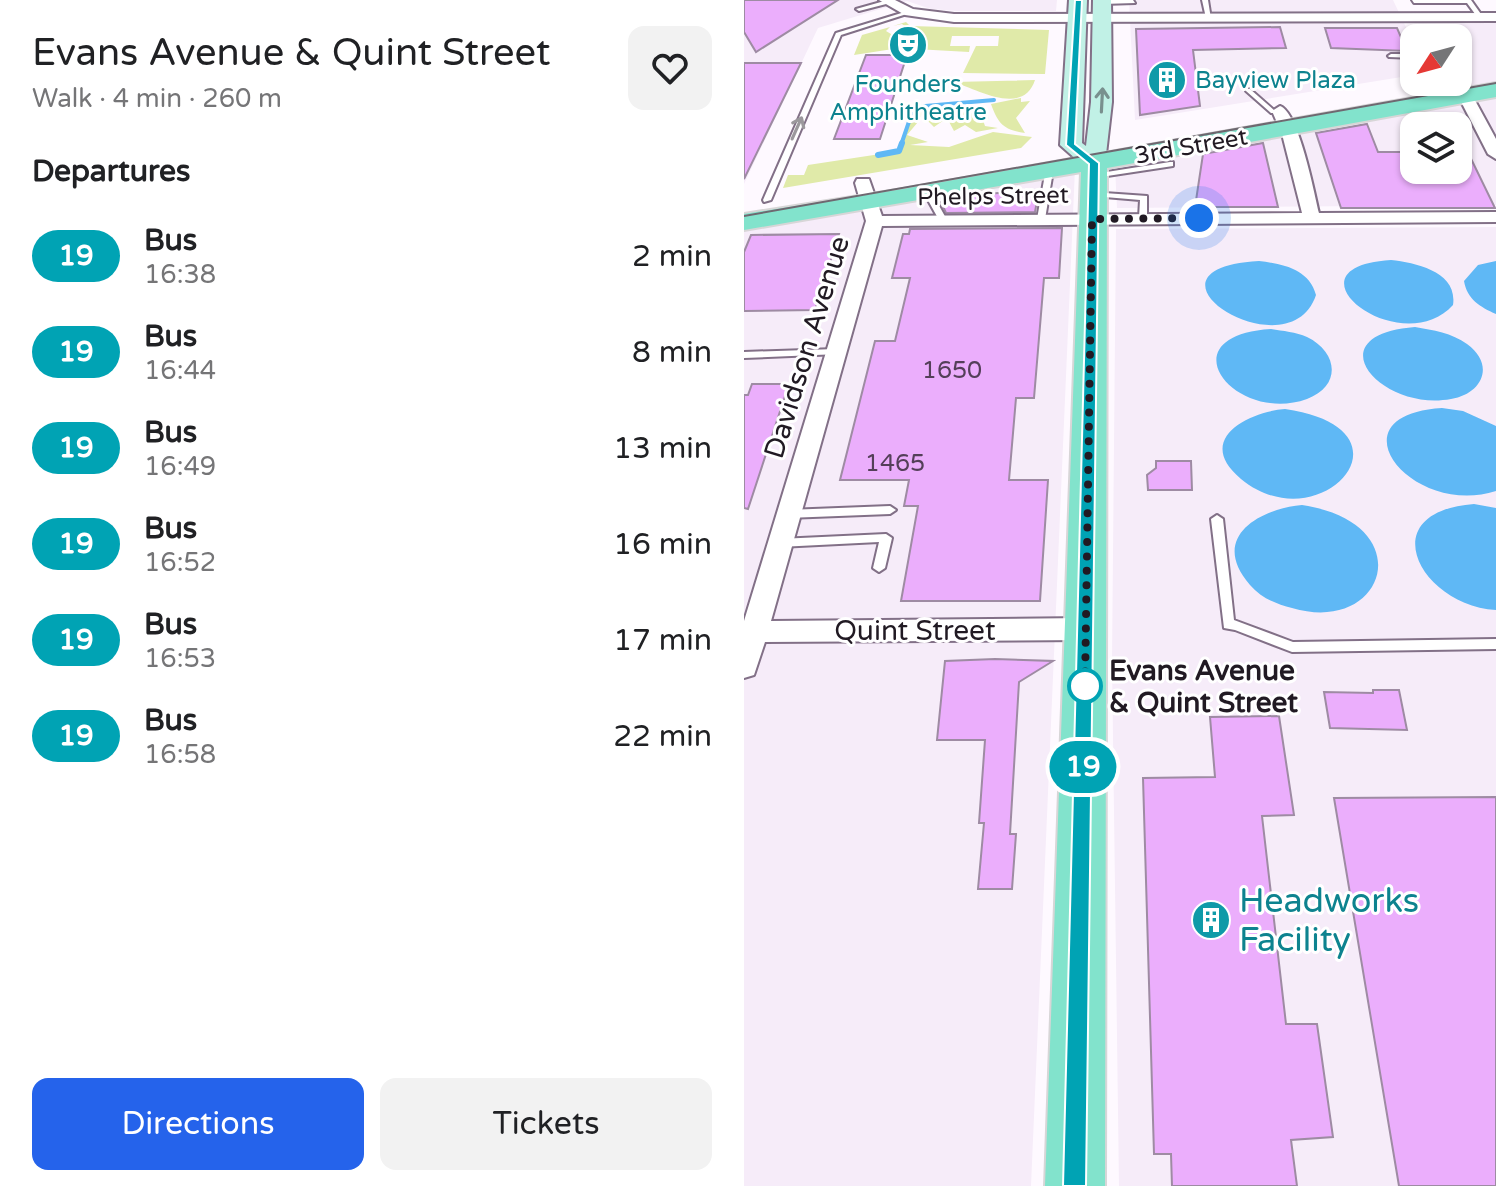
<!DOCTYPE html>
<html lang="en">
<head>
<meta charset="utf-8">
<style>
  body { margin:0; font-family:"Varela Round",sans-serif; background:#f2f2f2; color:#202124; height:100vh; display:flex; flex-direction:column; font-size:30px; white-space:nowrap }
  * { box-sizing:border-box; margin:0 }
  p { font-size:26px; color:#757577 }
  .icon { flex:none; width:44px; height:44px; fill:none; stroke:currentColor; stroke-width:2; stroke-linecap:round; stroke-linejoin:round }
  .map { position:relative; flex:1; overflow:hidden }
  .sheet { display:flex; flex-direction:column; background:#fff; width:744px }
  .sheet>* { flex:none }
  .badge { padding:0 16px; border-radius:26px; font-size:28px; line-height:52px }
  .needle { width:52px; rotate:234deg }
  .fabs { position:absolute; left:656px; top:24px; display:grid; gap:16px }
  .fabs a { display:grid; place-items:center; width:72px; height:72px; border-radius:16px; background:#fff; box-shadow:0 2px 6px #0004; font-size:40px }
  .you { position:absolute; width:40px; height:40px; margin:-20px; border:6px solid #fff; border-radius:50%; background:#1a73e8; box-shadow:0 0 0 12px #1a73e833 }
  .map>.badge { position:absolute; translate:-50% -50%; box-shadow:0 0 0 4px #fff }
  h2 { padding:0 32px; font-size:30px; line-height:72px }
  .round { display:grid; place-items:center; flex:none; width:84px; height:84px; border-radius:16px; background:#f2f2f2 }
  .headline { display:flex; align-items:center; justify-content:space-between; height:136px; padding:0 32px }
  h1 { font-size:38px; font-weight:600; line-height:60px }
  .action { display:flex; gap:16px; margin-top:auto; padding:16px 32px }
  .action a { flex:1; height:92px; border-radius:16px; background:#2563eb; color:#fff; font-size:32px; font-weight:600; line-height:92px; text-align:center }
  .action a+a { background:#f2f2f2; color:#202124 }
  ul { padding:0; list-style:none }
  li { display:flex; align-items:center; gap:24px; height:96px; padding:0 32px }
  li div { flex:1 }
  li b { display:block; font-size:30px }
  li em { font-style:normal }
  li .badge { min-width:88px; font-weight:700; text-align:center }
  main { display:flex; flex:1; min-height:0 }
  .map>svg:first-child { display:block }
</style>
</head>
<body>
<main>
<section class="sheet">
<div class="headline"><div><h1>Evans Avenue &amp; Quint Street</h1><p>Walk · 4 min · 260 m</p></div><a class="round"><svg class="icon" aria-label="heart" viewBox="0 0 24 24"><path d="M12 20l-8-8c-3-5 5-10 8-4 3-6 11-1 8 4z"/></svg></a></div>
<h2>Departures</h2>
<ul>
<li><span class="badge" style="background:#00a3b4;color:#fff">19</span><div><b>Bus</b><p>16:38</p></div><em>2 min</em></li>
<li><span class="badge" style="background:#00a3b4;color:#fff">19</span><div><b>Bus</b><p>16:44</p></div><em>8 min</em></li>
<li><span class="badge" style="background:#00a3b4;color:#fff">19</span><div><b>Bus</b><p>16:49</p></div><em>13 min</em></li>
<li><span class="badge" style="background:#00a3b4;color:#fff">19</span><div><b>Bus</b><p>16:52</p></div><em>16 min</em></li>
<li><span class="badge" style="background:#00a3b4;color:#fff">19</span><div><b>Bus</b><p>16:53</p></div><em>17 min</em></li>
<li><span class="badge" style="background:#00a3b4;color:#fff">19</span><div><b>Bus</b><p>16:58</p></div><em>22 min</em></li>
</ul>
<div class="action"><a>Directions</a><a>Tickets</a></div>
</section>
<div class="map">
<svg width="752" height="1186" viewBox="0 0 752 1186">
  <rect width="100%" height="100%" fill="#fef9ff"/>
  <path fill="#f6ecf9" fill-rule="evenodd" d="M0,0H313L312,11H213L187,9L163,1L74,28L0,184Z
    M385,0H649L670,44V75L391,120Z
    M752,23V205L373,208L371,167L731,95L714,58V38H705L698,24ZM670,126H714V170H670Z
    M331,168L287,1186H0V226Z
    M752,227V1186H375L368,662L372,229Z"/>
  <path fill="#e0eaa9" d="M162,22L166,26L305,30L301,74L219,73L232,46H254L255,36H208L206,46H226L225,52L171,49L176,43H148L149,49L110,55L118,35L146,27L142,31L147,34L166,30L158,24L149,26Z
    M291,80C279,117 232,89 210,82Z
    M277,98V102L286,101L272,118L281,133C260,130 254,124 247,104Z
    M178,106L177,117L169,119L174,122L163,135L184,142L166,145L205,147L249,132L288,137L277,148L39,188L44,175H60L64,165L156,151L168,111Z
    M185,110C206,116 226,108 245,118L239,120L241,126L254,128L232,132L221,125L210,131L203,118L190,127L181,118Z"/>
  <path fill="#5fb8f5" d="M647,260C673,263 714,272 709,305C656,363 533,267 647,260Z
    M515,261C539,264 565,269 572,295C545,376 377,269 515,261Z
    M752,261V314C736,307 723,299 720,281L734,265Z
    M671,327C689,330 708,333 723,344C752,365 738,394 707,399C637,412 569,335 671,327Z
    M527,329C539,331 552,332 563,337C594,352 598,386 563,399C491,425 420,336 527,329Z
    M698,408L719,411L752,426V491C667,518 585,415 698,408Z
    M541,409C680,429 576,544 497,479C450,440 503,412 541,409Z
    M730,504L752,508V610C677,606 626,512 730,504Z
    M558,505C678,523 642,636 548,608C532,604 517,598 506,585C465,538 514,509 558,505Z"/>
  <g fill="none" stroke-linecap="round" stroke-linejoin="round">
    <path stroke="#5fb8f5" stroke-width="4" d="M157,145L170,107L250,100"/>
    <path stroke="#5fb8f5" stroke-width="6" d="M134,155L155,151L158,143"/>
  </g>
  <path fill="#ebaefc" stroke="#9e8ba3" stroke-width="2" d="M0,0H94L12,52L0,32Z
    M536,27L542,48L449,50L456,106L396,115L392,29Z
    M581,28H653L663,51L587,48Z
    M122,55H163L136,139H90Z
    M0,63H57L0,179Z
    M623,124L634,152H670V170H714V132L751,208H597L572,133Z
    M519,143L534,207H451L459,154Z
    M295,190L291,212L202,213L197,202L216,196Z
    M318,228L315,278H300L290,398H272L265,480H304L296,601H157L174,506H160L165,480H96L131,341H151L166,278H148L159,234H165L166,229Z
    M95,234L71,310L0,311V252L7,235Z
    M8,384H45L4,509L0,508V395H4Z
    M412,461H447L448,490H404L403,475L412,468Z
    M251,659L309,661L275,682L266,834H272L268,889H234L240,823H235L241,740H193L201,661Z
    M629,690H655L663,730L586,728L580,692L629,693Z
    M535,716L550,815L518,816L542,1024H573L589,1137L547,1140L553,1186H428L427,1154H410L399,778L471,777L466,717Z
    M752,797V1186H655L590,798Z"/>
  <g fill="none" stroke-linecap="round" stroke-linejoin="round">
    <g stroke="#827087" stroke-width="4">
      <path id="service" d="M144,0L146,3L115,11L112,9Z
        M389,0L391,3L358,4L355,2L358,0Z
        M458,0H464L467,19L462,18Z
        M668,0H727L739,17L734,18L723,3H670Z
        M164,11L169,12L97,35L27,200L20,202L19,200L92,33Z
        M647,54H670V58L645,57L644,56Z
        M502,89H506L531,111V113H527L502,91Z
        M426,162H429V166L350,178L346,176L350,174Z
        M302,169L309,171L301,219L297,221L293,219Z
        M181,191L188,193L203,220L202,222L195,220L180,193Z
        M346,192L403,196V218L399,220L395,218L396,200L349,196H346Z
        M92,349L97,352L95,354L0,358V352Z
        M146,506L152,510L146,514L43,518L37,514L43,510Z
        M473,515L479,519L490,620L549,642L752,639V649L548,652L491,630L480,628L467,519Z
        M142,534L148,538L141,568L135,572L129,568L135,542L35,547L29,543L35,539Z"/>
    </g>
    <g stroke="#827087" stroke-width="4">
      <path id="minor" d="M135,0H151L169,9L210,14L752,13V21L210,22L161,15Z
        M714,78L721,82L752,139V159L744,154L707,82H714Z
        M536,106C555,113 570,192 575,213L752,212V222L138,226L27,621L342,618L351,622L355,629L351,636L342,640L21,642L10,675L0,678V621L122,221L111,183L113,179H125L138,216L558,213L538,134L528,111Z"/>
    </g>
    <g stroke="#827087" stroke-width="4">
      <path id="secondary" d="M325,0H343L338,143L342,146L347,102L349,0H367L368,102L361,163L350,170L342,168L316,145Z"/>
    </g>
    <g stroke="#d7d6d7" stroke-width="4">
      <path id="primary" d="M752,83V97L363,168L361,1186H301L337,172L0,230V214L159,189Z"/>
    </g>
    <use href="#service" fill="#fff" fill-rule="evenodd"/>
    <use href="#minor" fill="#fff" fill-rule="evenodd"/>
    <use href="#secondary" fill="#c1f1e6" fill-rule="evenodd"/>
    <use href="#primary" fill="#82e3cc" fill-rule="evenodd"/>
    <path stroke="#6e6870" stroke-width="2" d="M0,216L752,83"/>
  </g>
  <defs><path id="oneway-shaft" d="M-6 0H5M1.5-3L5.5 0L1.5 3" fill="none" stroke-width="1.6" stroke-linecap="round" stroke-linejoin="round" transform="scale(2)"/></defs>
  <use stroke="#79908e" href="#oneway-shaft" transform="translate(358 100) rotate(-87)"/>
  <use stroke="#9b989c" href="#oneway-shaft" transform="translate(53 128) rotate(-66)"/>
  <path fill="#00a3b4" stroke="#fff" stroke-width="2" d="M331,0H338L331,144L355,163L342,1186H319L345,164L322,145Z"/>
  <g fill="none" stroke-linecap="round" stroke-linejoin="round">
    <path stroke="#211a23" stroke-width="8" stroke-dasharray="0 14.4" d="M341,686L348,219L455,218"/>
  </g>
  <defs>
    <g id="theatre-disc" transform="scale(2)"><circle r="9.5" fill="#0f9aa8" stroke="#fff"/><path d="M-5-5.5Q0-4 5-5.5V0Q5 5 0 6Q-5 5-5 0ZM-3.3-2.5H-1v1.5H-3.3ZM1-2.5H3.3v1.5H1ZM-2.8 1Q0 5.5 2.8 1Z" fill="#fff"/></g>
    <g id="building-disc" transform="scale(2)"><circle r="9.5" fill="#0f9aa8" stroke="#fff"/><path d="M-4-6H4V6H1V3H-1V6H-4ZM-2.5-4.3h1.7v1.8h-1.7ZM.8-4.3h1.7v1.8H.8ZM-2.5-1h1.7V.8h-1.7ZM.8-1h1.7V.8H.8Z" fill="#fff"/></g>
  </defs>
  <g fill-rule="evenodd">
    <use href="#theatre-disc" x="164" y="45"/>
    <use href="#building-disc" x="423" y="80"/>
    <use href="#building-disc" x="467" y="920"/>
  </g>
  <circle fill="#fff" stroke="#00a3b4" stroke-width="4" cx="341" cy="686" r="16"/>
  <g text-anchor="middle" stroke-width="6" stroke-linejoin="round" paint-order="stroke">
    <g font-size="24" fill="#0d838f" stroke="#fff" text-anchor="start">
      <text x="451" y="88">Bayview Plaza</text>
      <text x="164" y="92" text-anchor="middle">Founders<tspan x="164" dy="28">Amphitheatre</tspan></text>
    </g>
    <g font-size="24" fill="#211a23" stroke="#fff">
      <text transform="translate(447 146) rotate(-10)" y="8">3rd Street</text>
      <text transform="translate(249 196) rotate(-1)" y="8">Phelps Street</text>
    </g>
    <g font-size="24" fill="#543f59">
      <text x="208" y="378">1650</text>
      <text x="151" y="471">1465</text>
    </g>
    <g font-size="28" fill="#211a23" stroke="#fff">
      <text transform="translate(62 347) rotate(-73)" y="10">Davidson Avenue</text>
      <text x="171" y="640">Quint Street</text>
    </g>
    <g font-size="28" font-weight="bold" fill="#211a23" stroke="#fff" text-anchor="start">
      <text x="365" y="680">Evans Avenue<tspan x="365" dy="32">&amp; Quint Street</tspan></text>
    </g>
    <g font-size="34" fill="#0d838f" stroke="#fff" text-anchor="start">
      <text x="495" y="912">Headworks<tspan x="495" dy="39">Facility</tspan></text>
    </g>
  </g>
</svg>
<div class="fabs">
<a><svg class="needle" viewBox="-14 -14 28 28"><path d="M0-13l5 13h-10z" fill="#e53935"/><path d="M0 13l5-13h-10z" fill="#757577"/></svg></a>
<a><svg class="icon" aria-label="layers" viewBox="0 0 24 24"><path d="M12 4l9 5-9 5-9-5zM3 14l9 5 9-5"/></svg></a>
</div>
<div class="you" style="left:455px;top:218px"></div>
<b class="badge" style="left:339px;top:767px;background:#00a3b4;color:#fff">19</b>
</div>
</main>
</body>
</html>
